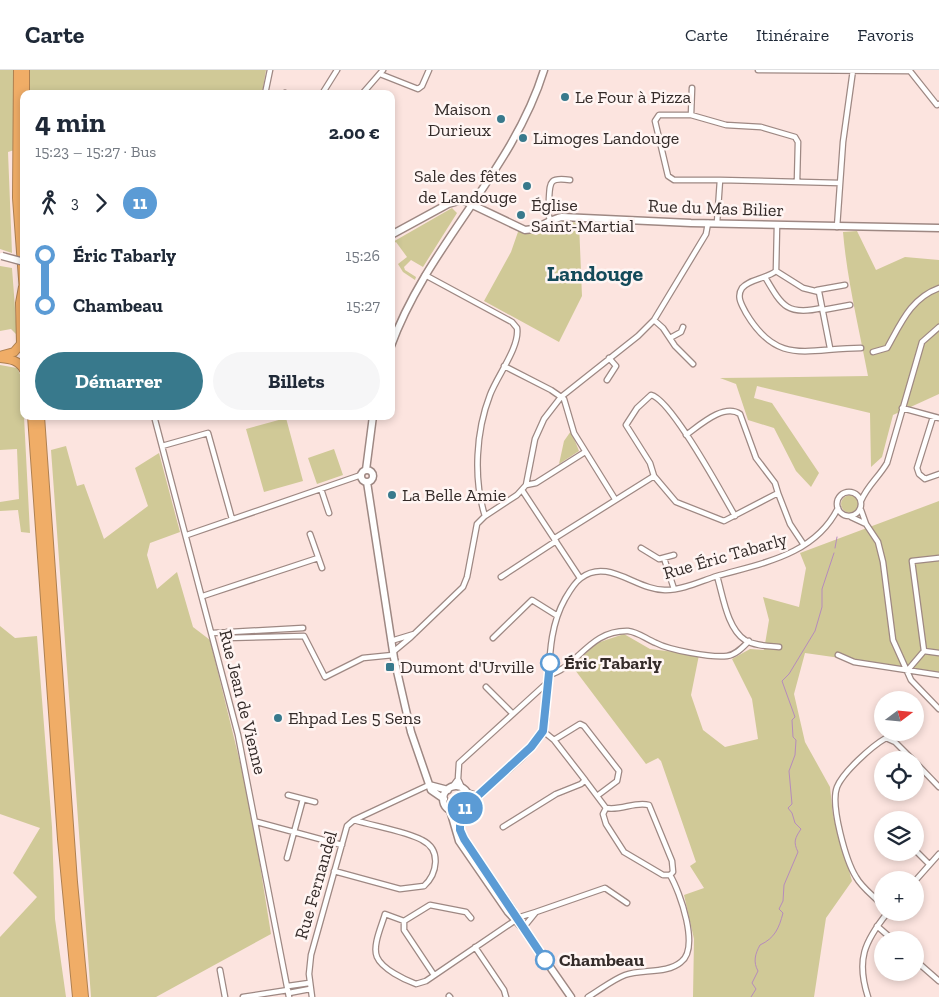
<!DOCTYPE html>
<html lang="fr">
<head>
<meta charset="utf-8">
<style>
  body { margin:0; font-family:"Zilla Slab",serif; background:#f6f6f7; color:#1f2937; height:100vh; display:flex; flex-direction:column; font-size:19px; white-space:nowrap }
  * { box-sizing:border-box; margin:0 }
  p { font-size:16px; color:#747a83 }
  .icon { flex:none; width:28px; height:28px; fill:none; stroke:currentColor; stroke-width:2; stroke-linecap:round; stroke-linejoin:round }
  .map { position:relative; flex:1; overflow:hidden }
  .sheet { position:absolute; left:20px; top:20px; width:375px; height:330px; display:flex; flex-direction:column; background:#fff; border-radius:10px; box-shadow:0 2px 8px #0003 }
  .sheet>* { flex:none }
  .badge { padding:0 10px; border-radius:16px; font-size:18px; line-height:32px }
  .needle { width:32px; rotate:74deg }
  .fabs { position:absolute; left:874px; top:621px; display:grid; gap:10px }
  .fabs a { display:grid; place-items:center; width:50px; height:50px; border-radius:50%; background:#fff; box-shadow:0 2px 8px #0003; font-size:25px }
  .map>.badge { position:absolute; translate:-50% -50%; box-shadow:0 0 0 2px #fff }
  .legs { display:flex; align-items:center; gap:8px; height:55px; padding:0 15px; font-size:16px }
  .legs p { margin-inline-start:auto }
  .summary { display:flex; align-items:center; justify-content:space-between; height:85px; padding:0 15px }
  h1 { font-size:28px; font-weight:700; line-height:38px }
  .cta { display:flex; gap:10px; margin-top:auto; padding:10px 15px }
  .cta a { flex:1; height:58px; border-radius:30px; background:#38798c; color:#fff; font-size:20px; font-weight:700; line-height:58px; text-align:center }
  .cta a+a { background:#f6f6f7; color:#1f2937 }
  ul { padding:0 15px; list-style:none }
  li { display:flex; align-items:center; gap:18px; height:50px; font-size:19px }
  li i { display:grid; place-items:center; width:8px; height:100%; margin:0 6px; background:currentColor }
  li i::after { content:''; width:12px; height:12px; margin:-6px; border:4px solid; border-radius:50%; background:#fff }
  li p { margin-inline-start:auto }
  li:first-child i { background:linear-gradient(#0000 50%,currentColor 0) }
  li:last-child i { background:linear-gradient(currentColor 50%,#0000 0) }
  header { display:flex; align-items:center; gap:30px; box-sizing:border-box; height:70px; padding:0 25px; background:#fff; border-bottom:1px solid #e0e1e3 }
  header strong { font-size:24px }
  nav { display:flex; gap:28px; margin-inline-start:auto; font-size:18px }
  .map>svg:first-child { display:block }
</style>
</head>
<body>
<header>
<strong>Carte</strong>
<nav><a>Carte</a><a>Itinéraire</a><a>Favoris</a></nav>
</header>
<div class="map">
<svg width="939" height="927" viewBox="0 0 939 927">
  <rect width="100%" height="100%" fill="#fce4df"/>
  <path fill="#d0c997" d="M0,0H266L262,24H24V77L8,82L12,183L0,179Z
    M452,138L457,143L423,197L411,190L404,197L405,200L416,207L415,210L403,202L398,194L407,187L396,172L391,175V173Z
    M556,150L579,153L582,226L559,272L484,231L511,182L519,159L536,165L550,159Z
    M857,161L876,200L905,187L939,190V324L893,345L882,387L871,397L870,343L757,316L754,328L772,333L819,403L811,417L796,401L774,358L748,350L736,314L720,308L868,306C859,258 847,210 843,162Z
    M0,196L12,198L17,265L11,259L0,261Z
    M0,295L17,298L22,308L30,463L21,462L18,440L0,441V432L19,429L17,379L0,380Z
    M286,348L303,411L264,422L246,359Z
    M571,361L579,381L559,394L564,371Z
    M66,376L77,416L84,414L104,469L148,436L135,398L159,383L180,462L150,473L147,485L157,519L177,502L193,557L210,570L250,733L271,864L156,927H91L51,380Z
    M334,379L343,405L317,414L308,388Z
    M841 434a9 9 0 1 1 18 0a9 9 0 1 1-18 0Z
    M939,431V602L805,583L794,624L805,672L830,717L833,745L852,811L826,848L814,927H693L694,869L684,825L704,818L690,796L696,792L661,691L658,688L646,694L572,596L597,573L624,564L650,579L699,585L691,625L703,660L725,677L758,669L752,629L732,589L750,579L764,580L769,550L763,527L799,537L806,498L800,483Z
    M0,556L15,568L37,566L52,757L55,849L66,927H0V867L37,827L13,803L40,758L0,744Z"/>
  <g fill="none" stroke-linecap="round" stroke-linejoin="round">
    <path stroke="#b68bbc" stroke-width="1" d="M835,478L837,467
      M751,927L756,919L752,913L758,901C753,892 755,884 760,875C775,868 779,858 783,843L779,839L783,831L784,815L798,782C793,772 795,768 801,759L795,753L792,743L788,738L792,734L789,701L795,685L796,670L793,667L792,650L795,647L782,611L789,604L815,561L822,537V519L834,483"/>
    <g stroke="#9e8883" stroke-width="7">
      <path id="street" d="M758,0L910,1L937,35L939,34
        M380,4L418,19L422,16L429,0
        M692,18L691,45L726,55L761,57L795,67L798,72L797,112
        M285,23L286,24
        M265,24L270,0
        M322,24L337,0
        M362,24L383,0
        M691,45H659L655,51L668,106L674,110H720L717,153
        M720,110L840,113
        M550,150C547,143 549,137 549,129C550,112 549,107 570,110
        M777,155L776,201C766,209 749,209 742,218C736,227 742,235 746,243C778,297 808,278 861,278
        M837,157L843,72L853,0
        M776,201L803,218L819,222L830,278
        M425,205L512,252L517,258C520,277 497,306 490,325C476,361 473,409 485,446
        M765,207C782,236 787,246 822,238
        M817,220L845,215
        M823,240L850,235
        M654,250L663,258L675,276L693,294
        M670,268L681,262L683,257
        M873,282L887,278C901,253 911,228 939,218
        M504,296L551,320L564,329L574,363L615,429
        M607,310L616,296L609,288
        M902,338L939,348
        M154,346L238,665L289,927
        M933,347L917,398L919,404L925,409L939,404
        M686,365C700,355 724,333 740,344L756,388L775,413L778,423
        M162,376L208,363L232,449
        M654,406L650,393L626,355L637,338L651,325C671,329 723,425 735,446
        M654,406L676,432L724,451L778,423L790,454L804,475
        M526,415L536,413L585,382
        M321,419L329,443
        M522,420L580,508
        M837 434a12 12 0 1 1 24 0a12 12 0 1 1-24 0Z
        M861,431C867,416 879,407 887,393L922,272L939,257
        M861,440L866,454L878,472L883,492L893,570L911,610L939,639
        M851,447L866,454
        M310,464L322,498
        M187,465L361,405
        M555,468L654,406
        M641,478L659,489L674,485
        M664,488L674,519
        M717,506C723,526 727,558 745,570C755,576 768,576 779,577
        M501,507L556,471
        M203,526L318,488
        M227,562L226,568L304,566L325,607L363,588L393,585
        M213,563L303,558
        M493,568L532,530L556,545
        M391,571L414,564
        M924,581L912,491L939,488
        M393,582L411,567L463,517L467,507L477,454L485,446L517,425L526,415L535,369L544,349L561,327L638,266L654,250L706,164L708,153
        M838,585L854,592L939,605
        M907,601L924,581L939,583
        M549,605C578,597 589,560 628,561C638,562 646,569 656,573C669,580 712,588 727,586C736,585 743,577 749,571
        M486,617L513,644
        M554,670L580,654L584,656L619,701L617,711L597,726L585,710
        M915,692L939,717
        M452,717L458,709
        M462,718L458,709L459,693L548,612
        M467,722L477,725
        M288,725L315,732
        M597,726L606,738C621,741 635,731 649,735L672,791L673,802L670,805
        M469,731C488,718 534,682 543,662C547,652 547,639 547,628C550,594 548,559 565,529C569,522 574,513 581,508C608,487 637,521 666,520C683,520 701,511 717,506C762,493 815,485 838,438
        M606,738L603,744L606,754L624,782L663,805H670
        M257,752L342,775
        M503,757L556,724L581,714L585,710L554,670L543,661
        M915,780L929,794
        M287,788L303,729
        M334,801L400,819L424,816C437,804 442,780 422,770C405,761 373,756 354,750
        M915,811L939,784
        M882,835C874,826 862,818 856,807C846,791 830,735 837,717C843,702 872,676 886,668L895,672L913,690
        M536,842L605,818L627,833
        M404,851L385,844C382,855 372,876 377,887C382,899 405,910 416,914L426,911L520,847L536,842L523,858
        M877,856L893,870
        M475,877L504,920L506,927
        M915,890L939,911
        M220,900L225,927
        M434,905L404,860V851L430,835L466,842L471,848
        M288,916L309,913
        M289,923L310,919
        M449,926L450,927
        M243,927L288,920
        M312,927L309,904L311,885L347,756L354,750L429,715
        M588,927C600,920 612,910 625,905C642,899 667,904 681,892C700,878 680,822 670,805
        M868,927C856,890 864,872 888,842"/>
    </g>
    <g stroke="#9e8883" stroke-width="9">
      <path id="secondary" d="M391,165L448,134L462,130L525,160C539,160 549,149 562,147L691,153L939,158
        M391,276C427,176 513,101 544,0
        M361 406a6 6 0 1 1 12 0a6 6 0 1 1-12 0Z
        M366,400L373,346
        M367,412L394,588L411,662L431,720L444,729
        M429,715L448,720
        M443 729a13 13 0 1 1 26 0a13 13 0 1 1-26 0Z
        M450,740L459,771L508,842L523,858L571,927
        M460,741V760L464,769L512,839L516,848"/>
    </g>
    <g stroke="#ae8051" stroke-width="10">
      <path id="highway" d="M18,0L17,128L24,222
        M25,24V0
        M24,53V70
        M0,286L14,282L21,274L20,233L23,217
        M0,288C10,289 19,290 24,300
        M32,346L62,769L77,927
        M40,346L73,812L84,927"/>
    </g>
    <use href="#street" stroke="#fff" stroke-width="4.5"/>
    <use href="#secondary" stroke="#fff" stroke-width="6"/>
    <use href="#highway" stroke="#f0ad67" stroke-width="8"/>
    <g stroke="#9e8883" stroke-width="9" stroke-linecap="butt">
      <path id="secondary-bridge" d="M2,186L24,192"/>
    </g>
    <use href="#secondary-bridge" stroke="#fff" stroke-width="6"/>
  </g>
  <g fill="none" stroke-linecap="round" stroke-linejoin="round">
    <g stroke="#fff" stroke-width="11">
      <path id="line-1" d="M545,890L464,769L460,760V742L531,677L543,661L550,593"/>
    </g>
    <use href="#line-1" stroke="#5b9bd5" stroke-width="8"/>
  </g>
  <g fill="#38798c" stroke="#fff5f3" stroke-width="2">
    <circle cx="565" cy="27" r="5"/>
    <circle cx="501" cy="49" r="5"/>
    <circle cx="523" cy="68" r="5"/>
    <circle cx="527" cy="116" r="5"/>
    <circle cx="521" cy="145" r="5"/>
    <circle cx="392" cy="425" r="5"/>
    <rect x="385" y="592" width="10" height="10" rx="2.5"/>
    <circle cx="278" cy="648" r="5"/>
  </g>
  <g fill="#fff" stroke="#5b9bd5" stroke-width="2.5">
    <circle cx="550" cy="593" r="9"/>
    <circle cx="545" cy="890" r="9"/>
  </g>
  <g text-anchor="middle" stroke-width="5" stroke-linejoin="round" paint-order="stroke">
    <g font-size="18" fill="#342b29" stroke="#fff5f3" text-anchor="start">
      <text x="575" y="33">Le Four à Pizza</text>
      <text x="491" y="45" text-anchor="end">Maison<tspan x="491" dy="21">Durieux</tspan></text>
      <text x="533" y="74">Limoges Landouge</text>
      <text x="517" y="112" text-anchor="end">Sale des fêtes<tspan x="517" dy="21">de Landouge</tspan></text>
      <text x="531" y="141">Église<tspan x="531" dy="21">Saint-Martial</tspan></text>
      <text x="402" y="431">La Belle Amie</text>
      <text x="400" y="603">Dumont d'Urville</text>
      <text x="288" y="654">Ehpad Les 5 Sens</text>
    </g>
    <g font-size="18" fill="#342b29" stroke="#fff5f3">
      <text transform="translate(716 138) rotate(2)" y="6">Rue du Mas Bilier</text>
      <text transform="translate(725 486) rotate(-16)" y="6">Rue Éric Tabarly</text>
      <text transform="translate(243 632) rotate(76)" y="6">Rue Jean de Vienne</text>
      <text transform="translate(316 815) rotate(-74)" y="6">Rue Fernandel</text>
    </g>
    <g font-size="18" font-weight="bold" fill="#342b29" stroke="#fff5f3" text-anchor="start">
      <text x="564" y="599">Éric Tabarly</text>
      <text x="559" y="896">Chambeau</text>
    </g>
    <g font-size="22" font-weight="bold" fill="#144a59" stroke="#fff5f3">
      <text x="595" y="211">Landouge</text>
    </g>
  </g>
</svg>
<div class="fabs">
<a><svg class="needle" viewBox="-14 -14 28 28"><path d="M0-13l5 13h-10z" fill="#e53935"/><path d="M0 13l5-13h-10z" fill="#747a83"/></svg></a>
<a><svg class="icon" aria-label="locate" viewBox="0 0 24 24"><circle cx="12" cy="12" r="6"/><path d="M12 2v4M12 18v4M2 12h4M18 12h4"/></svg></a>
<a><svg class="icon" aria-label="layers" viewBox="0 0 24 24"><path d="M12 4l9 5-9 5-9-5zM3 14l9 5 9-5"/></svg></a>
<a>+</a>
<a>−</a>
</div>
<b class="badge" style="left:465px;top:738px;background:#5b9bd5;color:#fff">11</b>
<section class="sheet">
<div class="summary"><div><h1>4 min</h1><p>15:23 – 15:27 · Bus</p></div><b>2.00 €</b></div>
<div class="legs"><svg class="icon" aria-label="walk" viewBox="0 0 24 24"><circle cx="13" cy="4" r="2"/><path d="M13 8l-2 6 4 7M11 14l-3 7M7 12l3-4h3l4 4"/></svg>3<svg class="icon" aria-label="forward" viewBox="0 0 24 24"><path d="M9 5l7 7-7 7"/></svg><b class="badge" style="background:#5b9bd5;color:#fff">11</b></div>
<ul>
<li><i style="color:#5b9bd5"></i><b>Éric Tabarly</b><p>15:26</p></li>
<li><i style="color:#5b9bd5"></i><b>Chambeau</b><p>15:27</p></li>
</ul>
<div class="cta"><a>Démarrer</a><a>Billets</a></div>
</section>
</div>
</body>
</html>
